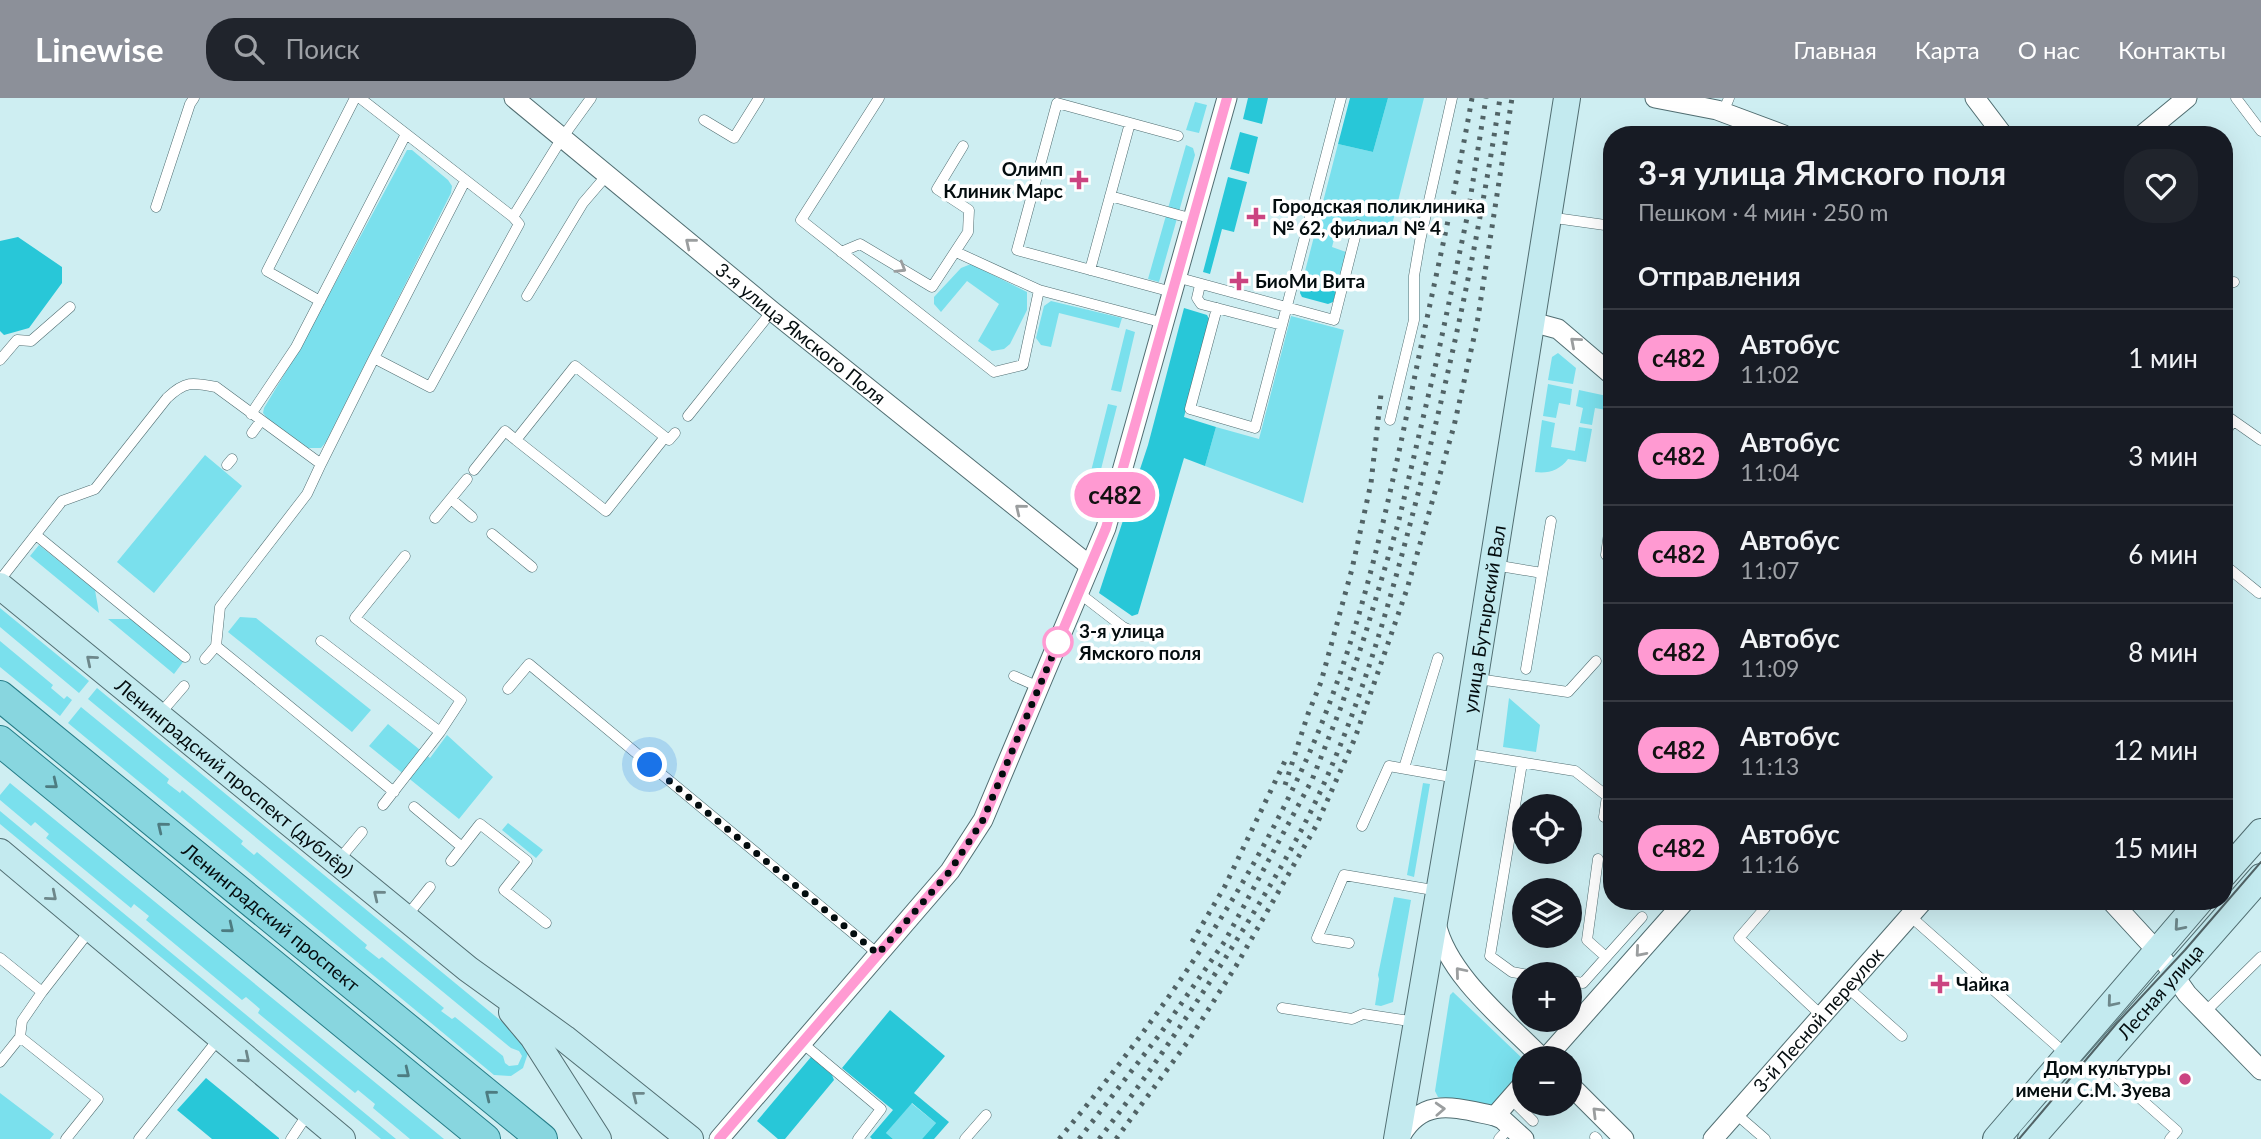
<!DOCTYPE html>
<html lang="ru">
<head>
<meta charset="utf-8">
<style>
  body { margin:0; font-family:Lato,sans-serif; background:#20242c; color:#f1f3f6; height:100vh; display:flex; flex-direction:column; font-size:26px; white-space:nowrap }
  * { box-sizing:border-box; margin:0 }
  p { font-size:23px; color:#9ea1a6 }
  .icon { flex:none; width:38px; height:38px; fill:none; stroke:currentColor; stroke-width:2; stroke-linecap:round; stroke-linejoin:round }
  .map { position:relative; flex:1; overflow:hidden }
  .side { position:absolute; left:1603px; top:28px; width:630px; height:784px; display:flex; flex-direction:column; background:#171b24; border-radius:28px; box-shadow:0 7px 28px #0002 }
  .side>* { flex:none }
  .badge { padding:0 14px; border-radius:23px; font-size:24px; line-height:46px }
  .tools { position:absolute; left:1512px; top:696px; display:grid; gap:14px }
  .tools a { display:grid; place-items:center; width:70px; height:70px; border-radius:50%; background:#171b24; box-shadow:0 7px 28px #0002; font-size:35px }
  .you { position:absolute; width:35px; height:35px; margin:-18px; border:5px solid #fff; border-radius:50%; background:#1a73e8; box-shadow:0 0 0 10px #1a73e833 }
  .map>.badge { position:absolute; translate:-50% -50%; box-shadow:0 0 0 4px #fff }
  h2 { padding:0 35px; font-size:26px; line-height:63px }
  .round { display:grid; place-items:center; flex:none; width:74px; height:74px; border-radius:28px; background:#20242c }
  .head { display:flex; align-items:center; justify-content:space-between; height:119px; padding:0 35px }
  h1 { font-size:33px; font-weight:700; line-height:52px }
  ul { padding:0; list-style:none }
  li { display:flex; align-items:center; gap:21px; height:98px; padding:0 35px; border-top:2px solid #363941 }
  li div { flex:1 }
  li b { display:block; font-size:26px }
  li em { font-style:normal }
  li .badge { min-width:77px; font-weight:700; text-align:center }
  header { display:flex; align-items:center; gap:42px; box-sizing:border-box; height:98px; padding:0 35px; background:#8c9099; color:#fff }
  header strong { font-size:33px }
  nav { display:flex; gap:38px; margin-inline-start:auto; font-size:24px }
  .search { width:490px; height:63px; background:#20242c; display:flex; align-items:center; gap:18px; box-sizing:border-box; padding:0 24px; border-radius:28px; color:#9ea1a6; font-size:26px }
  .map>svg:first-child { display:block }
</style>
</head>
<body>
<header>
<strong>Linewise</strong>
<div class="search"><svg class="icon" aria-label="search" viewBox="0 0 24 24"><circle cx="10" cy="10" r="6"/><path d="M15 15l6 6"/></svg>Поиск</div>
<nav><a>Главная</a><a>Карта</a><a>О нас</a><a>Контакты</a></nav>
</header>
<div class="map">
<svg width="2261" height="1041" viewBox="0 0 2261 1041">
  <rect width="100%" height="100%" fill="#ceeef2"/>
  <path fill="#7ae0ed" d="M1388,0H1424L1390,135L1339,122L1332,149L1346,154L1337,190L1303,181L1338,46L1373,54Z
    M1195,4L1207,7L1199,35L1186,32Z
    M1186,47L1193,50L1195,57L1159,184L1148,181Z
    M407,52H412L448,82L452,88L451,95L326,344L321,350H308L267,320L263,315L264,310L299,252Z
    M971,166L1027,194V212L1010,246L1004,251L992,253L978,243L999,206L967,183L941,214L934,206V199L961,170Z
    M1051,203L1122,220L1119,230L1059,215L1051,249L1041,247L1036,240L1044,208Z
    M1291,218L1344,232L1303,405L1205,368L1216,329L1259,341Z
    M1126,231L1135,234L1121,294L1111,292Z
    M1558,255L1576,270L1573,286L1548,282L1552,259Z
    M1548,286L1572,291L1570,307L1559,305L1556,320L1543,318Z
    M1579,292L1607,298L1612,301V313L1595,310L1592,327L1580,325L1583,310L1576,308Z
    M1108,306L1117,308L1096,391L1087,389Z
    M1542,322L1555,325L1551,349L1575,353L1579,329L1592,331L1586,364L1568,361C1560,372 1548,376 1535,374Z
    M205,357L242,388L154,495L117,464Z
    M39,447L95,492L99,515L30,458Z
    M0,510L89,583L79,595L0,529Z
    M240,519L256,520L371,612L352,634L228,534Z
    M108,521H131L183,564L174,576Z
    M0,543L53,587L51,590L64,601L67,598L72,602L60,618L0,569Z
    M97,590L523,941L529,952L523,970L511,978L494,977L488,972L68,625L81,609L169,681L167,685L180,695L182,692L243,743L241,746L254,757L257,754L367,847L365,850L379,861L382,859L444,910L441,913L452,921L455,919L503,958L505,965L509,968L518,967L522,958L519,953L511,950L88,601Z
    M1509,600L1540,627L1536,654L1503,649Z
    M388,626L430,660L447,637L493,679L459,721L369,648Z
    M10,685L444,1041H410L373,1010L375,1006L358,992L355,995L258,915L260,911L246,899L242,902L146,822L149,818L134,806L131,810L46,740L49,736L35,724L31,728L0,702V697Z
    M1423,685L1430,686L1414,779L1407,777Z
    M0,713L396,1041H381L0,726Z
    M508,725L543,752L536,760L502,732Z
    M1394,799L1411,802L1393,904L1381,908L1375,907L1379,881L1378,877Z
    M1453,894L1524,962V971L1489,1010L1465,1002L1438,999L1435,993L1450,897Z
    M0,995L54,1036L50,1041H0Z
    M911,1005L936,1025L922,1041H893L886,1035Z"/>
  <path fill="#28c7d8" d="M1248,0H1268L1262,26L1243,21Z
    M1350,0H1388L1373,54L1338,46Z
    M1240,34L1258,39L1249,76L1230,71Z
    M1228,79L1247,84L1234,134L1222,131L1210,176L1203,174Z
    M18,139L62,169V185L29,230L4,237L0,233V143Z
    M1303,181L1337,190L1333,204L1328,206L1302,199L1300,195Z
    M1184,210L1207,217L1209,221L1184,319L1216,329L1205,368L1184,360L1138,516L1132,518L1099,495L1148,347Z
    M890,912L945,958L914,995L949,1024L934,1041H922L936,1025L912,1005L886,1035L893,1041H872L870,1039L893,1012L842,970Z
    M811,959L832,977L834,982L785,1041H778L757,1023Z
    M206,980L279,1040V1041H212L177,1012Z"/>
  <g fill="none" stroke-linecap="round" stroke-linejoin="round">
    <g stroke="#516e72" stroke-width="11">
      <path id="lane" d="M360,0L513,119L519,126L430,289L374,260L465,83
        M879,0L801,122L994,274L1023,267L1039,192
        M2236,0L2261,33
        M1723,14L1729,0
        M704,22L734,40L759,0
        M1110,98L1193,121
        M156,109L190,6L194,0
        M513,119L562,40L591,0
        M1548,119L1612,128
        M841,154L860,146L932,189L968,134L969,112L937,91L963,48
        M956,154L1039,192L1164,225
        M1090,172L1130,25
        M1176,179L1334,222L1358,127
        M1200,187L1197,200L1201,206L1282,227L1255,330L1190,311L1217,210
        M2224,187L2234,184
        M1172,194L1017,152L1057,5L1178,38
        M527,198L583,105L607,77
        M320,203L267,173L355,0
        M1282,227L1341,0
        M0,262L17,242L31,243L70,209
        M251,316L296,249L406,36
        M2224,316L2261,342
        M688,318L772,213
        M1390,322L1414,222V178L1420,143L1452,0
        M252,335L260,324
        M2224,338L2232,323
        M665,339L606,413L516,342L575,268L665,339L669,342L675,335
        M227,367L232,361
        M474,372L505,333L516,342
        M451,401L472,419
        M435,420L467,381
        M1612,432L1609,435L1606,457L1612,462
        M492,436L532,469
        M36,437L185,559
        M1494,467L1542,475
        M2227,469L2259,495
        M0,482L62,403L95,391L167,300C185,283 192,284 216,289L321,366L374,260
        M1079,495L1123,529L1142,538
        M321,543L440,634
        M216,548L220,509L307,396L321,366
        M1609,551L1612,550
        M205,561L216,548L394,694
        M1526,571L1551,423
        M1014,578L1039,589
        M1478,581L1568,594L1596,563
        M508,591L529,566L878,856
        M159,617L184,588
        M1463,655L1575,673L1607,698L1604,719
        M1522,665L1490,858L1512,874L1529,877
        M1404,670L1438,560
        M383,707L440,634L461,602L355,520L405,458
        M414,709L462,749L451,763
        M1362,728L1389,668L1457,680
        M462,749L480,726L527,763L504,792L546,825
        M1598,761L1587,842L1606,859
        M338,763L362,734
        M1771,803L1739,840L1822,918
        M1910,818L2067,957
        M406,819L430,789
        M1349,845L1317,840L1344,777L1439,793
        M0,860L42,894
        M1570,883L1583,885L1642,819
        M1847,889L1902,938
        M1282,910L1352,921L1363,916L1416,924
        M2205,914L2261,859
        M20,939L98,1001L66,1041
        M801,944L881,1011L858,1041
        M0,964L20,939L22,923L42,894L91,831
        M2099,964L2177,1033L2170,1041
        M1510,1000L1533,1023
        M1548,1006L1549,1007
        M1735,1015L1765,1041
        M1595,1039L1597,1041
        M139,1041L220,939
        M291,1041L309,1014
        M965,1041L986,1017
        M1499,1041L1511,1028"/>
    </g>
    <g stroke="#516e72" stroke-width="21">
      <g id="street">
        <path id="s1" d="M514,0L772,213L1090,468"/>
        <path d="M1655,0L1717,12L1784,37"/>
        <path d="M1975,0L2003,37"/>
        <path d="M2142,37L2187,0"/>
        <path d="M1532,224L1558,231L1612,277"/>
        <path d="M2111,803L2157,853L2187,896L2261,972"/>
        <path d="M1436,825C1447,877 1507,924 1543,961"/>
        <path d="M1545,961L1685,803"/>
        <path d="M1570,987L1624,1041"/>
        <path d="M1495,1018L1524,985"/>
        <path d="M719,1041L950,773L983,722L1106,430L1227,0"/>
        <path d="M1399,1041C1422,997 1455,1010 1495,1018L1502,1021L1524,1041"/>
        <path id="s2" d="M1713,1041L1923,803"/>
      </g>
    </g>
    <g stroke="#516e72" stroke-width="28">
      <g id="secondary">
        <path id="s3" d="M0,488L468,871L564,940L690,1041"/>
        <path d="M0,754L342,1041"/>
        <path d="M2224,776L2261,734"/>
        <path d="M512,914L533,939L598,1041"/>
        <path id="s4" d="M1397,1041L1463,654L1567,0"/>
        <path d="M1996,1041L2200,803"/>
        <path id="s5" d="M2031,1041L2261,779"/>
      </g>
    </g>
    <g stroke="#267d88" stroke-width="32">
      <g id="primary">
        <path id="s6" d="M0,598L542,1041"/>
        <path d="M0,643L485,1041"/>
      </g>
    </g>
    <use href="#lane" stroke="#fff" stroke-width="10"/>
    <use href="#street" stroke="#fff" stroke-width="19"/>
    <use href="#secondary" stroke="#c3eaef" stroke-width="26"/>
    <use href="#primary" stroke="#88d6df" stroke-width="30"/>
    <path stroke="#516366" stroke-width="2" d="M2019,1041L2117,925L2185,852L2261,764"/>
    <path stroke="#516366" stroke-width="5" stroke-dasharray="3.5 7" stroke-linecap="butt" d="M1285,687L1308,616L1321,584L1352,471L1371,385L1381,296
      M1192,844L1225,788L1285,663
      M1059,1041C1162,918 1267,767 1325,617C1370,501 1394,378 1419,258C1437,172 1457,86 1472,0
      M1079,1041L1160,936L1225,843L1312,682L1341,609L1365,537L1398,426L1437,261L1468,115L1486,0
      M1099,1041C1144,983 1186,921 1226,859C1253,816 1280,773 1304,727C1355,628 1386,519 1414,411C1450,276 1479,139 1500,0
      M1116,1041L1189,942L1236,868L1316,728L1355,640L1407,491L1454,328L1477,226L1512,0"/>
  </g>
  <defs><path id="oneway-chevron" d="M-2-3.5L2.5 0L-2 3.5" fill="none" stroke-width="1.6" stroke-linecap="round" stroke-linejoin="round" transform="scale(1.75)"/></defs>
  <g stroke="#9b9e9f">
    <use href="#oneway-chevron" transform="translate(690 145) rotate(-141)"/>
    <use href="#oneway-chevron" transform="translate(901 170) rotate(31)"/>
    <use href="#oneway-chevron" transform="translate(1575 244) rotate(-139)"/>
    <use href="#oneway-chevron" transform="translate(1020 411) rotate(-141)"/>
    <use href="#oneway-chevron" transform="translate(1640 854) rotate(131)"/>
    <use href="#oneway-chevron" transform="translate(1460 874) rotate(-130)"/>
    <use href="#oneway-chevron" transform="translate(1440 1011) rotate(-3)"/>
    <use href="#oneway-chevron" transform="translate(1597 1014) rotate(-135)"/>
  </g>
  <g stroke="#6d878a">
    <use href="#oneway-chevron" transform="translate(91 562) rotate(-140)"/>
    <use href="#oneway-chevron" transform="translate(378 797) rotate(-141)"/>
    <use href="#oneway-chevron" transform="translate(52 798) rotate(40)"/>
    <use href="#oneway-chevron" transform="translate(2179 828) rotate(131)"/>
    <use href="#oneway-chevron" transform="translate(2112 904) rotate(130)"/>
    <use href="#oneway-chevron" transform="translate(245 960) rotate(40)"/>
    <use href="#oneway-chevron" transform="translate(637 998) rotate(-142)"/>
  </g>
  <g stroke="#4d7c81">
    <use href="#oneway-chevron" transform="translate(53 686) rotate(39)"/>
    <use href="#oneway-chevron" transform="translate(162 729) rotate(-141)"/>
    <use href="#oneway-chevron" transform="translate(229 830) rotate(39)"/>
    <use href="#oneway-chevron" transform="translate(405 975) rotate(39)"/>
    <use href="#oneway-chevron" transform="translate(490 997) rotate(-141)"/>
  </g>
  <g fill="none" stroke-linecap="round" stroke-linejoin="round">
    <g stroke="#fff" stroke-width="16">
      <path id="line" d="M719,1041L950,773L983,722L1106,430L1227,0"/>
    </g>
    <use href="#line" stroke="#ff9ad2" stroke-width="10"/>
    <path stroke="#040d0f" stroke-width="7" stroke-dasharray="0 12.6" d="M650,667L878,856L950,773L983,722L1059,542L1058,544"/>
  </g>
  <g fill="#cb4481" stroke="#fff" stroke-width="2.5">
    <path d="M1075.5 71.5h7v7h7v7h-7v7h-7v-7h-7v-7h7z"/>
    <path d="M1252.5 108.5h7v7h7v7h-7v7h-7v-7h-7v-7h7z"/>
    <path d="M1235.5 172.5h7v7h7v7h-7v7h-7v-7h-7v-7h7z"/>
    <path d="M1936.5 875.5h7v7h7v7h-7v7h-7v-7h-7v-7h7z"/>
    <circle cx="2185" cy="981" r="7"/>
  </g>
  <circle fill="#fff" stroke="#ff9ad2" stroke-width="3.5" cx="1058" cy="544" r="14"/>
  <g text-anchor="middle" stroke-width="7" stroke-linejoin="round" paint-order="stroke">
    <g font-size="19" font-weight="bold" fill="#040d0f" stroke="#fff" text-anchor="start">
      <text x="1063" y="78" text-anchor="end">Олимп<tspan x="1063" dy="22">Клиник Марс</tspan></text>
      <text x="1272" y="115">Городская поликлиника<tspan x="1272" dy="22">№ 62, филиал № 4</tspan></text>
      <text x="1255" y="190">БиоМи Вита</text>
      <text x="1956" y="893">Чайка</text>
      <text x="2171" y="977" text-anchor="end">Дом культуры<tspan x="2171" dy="22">имени С.М. Зуева</tspan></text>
    </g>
    <g font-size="19" fill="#040d0f" stroke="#fff">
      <text dy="7" stroke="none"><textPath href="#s1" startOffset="371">3-я улица Ямского Поля</textPath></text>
      <text dy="7" stroke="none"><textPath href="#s4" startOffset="527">улица Бутырский Вал</textPath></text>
      <text dy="7" stroke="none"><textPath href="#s3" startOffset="303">Ленинградский проспект (дублёр)</textPath></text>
      <text dy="7" stroke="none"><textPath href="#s6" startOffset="350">Ленинградский проспект</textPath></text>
      <text dy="7" stroke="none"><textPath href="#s5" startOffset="196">Лесная улица</textPath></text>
      <text dy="7" stroke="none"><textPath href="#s2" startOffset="159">3-й Лесной переулок</textPath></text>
    </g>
    <g font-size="19" font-weight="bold" fill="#040d0f" stroke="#fff" text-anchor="start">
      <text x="1079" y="540">3-я улица<tspan x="1079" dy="22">Ямского поля</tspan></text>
    </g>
  </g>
</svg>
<div class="tools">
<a><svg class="icon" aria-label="locate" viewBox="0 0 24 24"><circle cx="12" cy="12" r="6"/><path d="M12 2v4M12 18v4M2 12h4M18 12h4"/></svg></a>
<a><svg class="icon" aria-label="layers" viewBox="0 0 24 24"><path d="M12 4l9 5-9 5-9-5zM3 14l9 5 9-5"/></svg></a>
<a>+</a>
<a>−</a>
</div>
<div class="you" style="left:650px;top:667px"></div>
<b class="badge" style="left:1115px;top:397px;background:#ff9ad2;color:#111">с482</b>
<section class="side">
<div class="head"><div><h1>3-я улица Ямского поля</h1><p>Пешком · 4 мин · 250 m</p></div><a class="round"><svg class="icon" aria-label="heart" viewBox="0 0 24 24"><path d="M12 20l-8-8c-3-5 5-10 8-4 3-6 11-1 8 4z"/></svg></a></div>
<h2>Отправления</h2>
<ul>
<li><span class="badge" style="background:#ff9ad2;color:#111">с482</span><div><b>Автобус</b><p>11:02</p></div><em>1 мин</em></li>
<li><span class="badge" style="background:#ff9ad2;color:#111">с482</span><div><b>Автобус</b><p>11:04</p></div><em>3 мин</em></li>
<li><span class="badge" style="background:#ff9ad2;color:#111">с482</span><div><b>Автобус</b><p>11:07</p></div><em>6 мин</em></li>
<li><span class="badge" style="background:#ff9ad2;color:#111">с482</span><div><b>Автобус</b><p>11:09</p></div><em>8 мин</em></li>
<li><span class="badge" style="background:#ff9ad2;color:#111">с482</span><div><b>Автобус</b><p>11:13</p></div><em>12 мин</em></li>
<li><span class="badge" style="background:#ff9ad2;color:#111">с482</span><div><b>Автобус</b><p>11:16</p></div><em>15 мин</em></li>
</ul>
</section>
</div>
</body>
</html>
